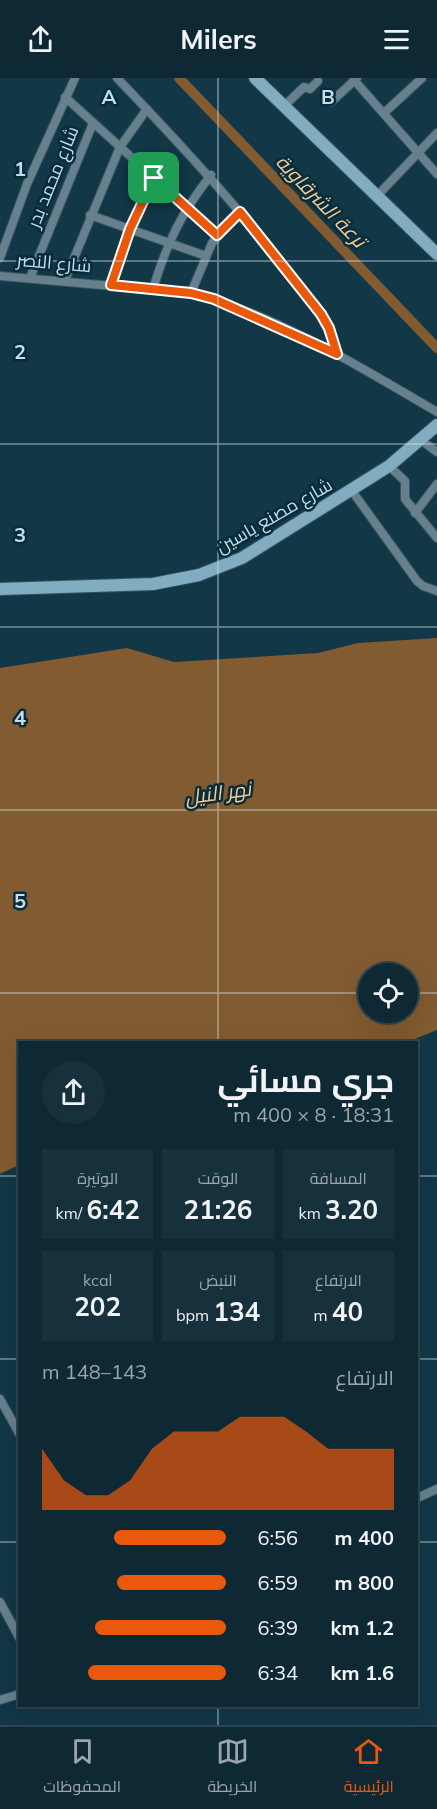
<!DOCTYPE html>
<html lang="ar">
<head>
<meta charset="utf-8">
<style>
  body { margin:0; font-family:Mulish,Cairo,sans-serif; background:#17313c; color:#f1f3f6; direction:rtl; height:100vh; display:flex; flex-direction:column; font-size:22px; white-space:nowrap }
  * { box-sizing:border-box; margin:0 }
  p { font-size:20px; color:#9ba6ac }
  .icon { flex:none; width:33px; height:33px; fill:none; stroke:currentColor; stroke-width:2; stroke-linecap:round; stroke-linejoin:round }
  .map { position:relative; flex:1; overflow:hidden; direction:ltr }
  .panel { position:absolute; left:18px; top:963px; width:400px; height:666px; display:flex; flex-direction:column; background:#0e2934; border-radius:0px; box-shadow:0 6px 24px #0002,0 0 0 2px #2e454f; direction:rtl }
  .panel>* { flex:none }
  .fabs { position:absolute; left:358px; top:885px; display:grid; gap:12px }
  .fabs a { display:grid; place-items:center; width:60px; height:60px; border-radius:50%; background:#0e2934; box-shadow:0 6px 24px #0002,0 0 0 2px #2e454f; font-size:30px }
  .pin { position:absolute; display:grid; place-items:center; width:51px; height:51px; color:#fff; margin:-26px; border-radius:12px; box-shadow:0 3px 9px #0006 }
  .round { display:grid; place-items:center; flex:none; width:63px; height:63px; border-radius:32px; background:#17313c }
  .headline { display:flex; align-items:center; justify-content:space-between; height:102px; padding:0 24px }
  h1 { font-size:33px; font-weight:700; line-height:45px }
  .figures { display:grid; grid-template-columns:repeat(3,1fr); gap:9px; height:102px; padding:6px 24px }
  .figures div { display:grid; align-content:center; border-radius:0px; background:#17313c; text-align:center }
  .figures b { font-size:26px; font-weight:700 }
  .figures small { font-size:16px; font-weight:400 }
  .figures p { font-size:16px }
  .chart { height:168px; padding:12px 24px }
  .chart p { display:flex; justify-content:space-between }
  .chart svg { width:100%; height:108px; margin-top:6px; fill:#ea580c; opacity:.7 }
  ul { padding:0 24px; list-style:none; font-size:20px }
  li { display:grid; grid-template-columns:96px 72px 1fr; align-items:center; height:45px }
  li i { height:15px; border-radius:8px; background:#ea580c }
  header { display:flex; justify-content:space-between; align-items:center; height:78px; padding:0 24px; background:#0e2934; font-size:27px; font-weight:700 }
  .tabs { display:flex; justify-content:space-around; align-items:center; height:84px; border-top:2px solid #2e454f; background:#0e2934; font-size:16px; color:#9ba6ac }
  .tabs a { display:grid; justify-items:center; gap:3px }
  .tabs .selected { color:#ea580c }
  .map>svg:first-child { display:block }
  .water { fill:#825b30; fill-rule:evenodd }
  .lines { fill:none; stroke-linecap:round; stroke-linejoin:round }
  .canal { stroke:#825b30; stroke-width:10 }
  .minor-casing { stroke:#335563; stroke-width:10 }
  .secondary-casing { stroke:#335563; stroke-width:14 }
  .minor { stroke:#66808d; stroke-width:8 }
  .secondary { stroke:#82acc0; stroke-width:12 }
  .route-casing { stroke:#fff; stroke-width:12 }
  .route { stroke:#ea580c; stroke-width:8 }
  .grid { fill:none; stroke:#c9dde6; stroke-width:1.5; stroke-opacity:0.55 }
  .labels { text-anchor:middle; stroke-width:5; stroke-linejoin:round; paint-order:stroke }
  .street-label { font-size:18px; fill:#c9dde6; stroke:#062d3c }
  .water-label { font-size:20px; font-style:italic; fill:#fbca96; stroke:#062d3c }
  .grid-label { font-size:20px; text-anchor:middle; font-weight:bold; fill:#c9dde6; stroke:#062d3c; stroke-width:5; stroke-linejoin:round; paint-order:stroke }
</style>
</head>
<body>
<header><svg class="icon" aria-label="menu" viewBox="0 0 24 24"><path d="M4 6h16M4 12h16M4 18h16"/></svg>Milers<svg class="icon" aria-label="share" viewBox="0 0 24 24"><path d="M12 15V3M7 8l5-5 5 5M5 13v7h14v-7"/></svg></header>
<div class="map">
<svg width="437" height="1647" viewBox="0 0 437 1647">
  <rect width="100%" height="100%" fill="#123746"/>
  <path class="water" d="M437,560v392l-30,12h-387l-1,123 -19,9v-506l127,-20 47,14 144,-9 40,-10zM369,896h39v38h-39z"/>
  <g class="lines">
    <path class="canal" d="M179,0l258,270"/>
    <defs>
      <g id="minor">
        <path d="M117,0c53,55 103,109 151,168 29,36 56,64 69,108"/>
        <path d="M354,2l83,94"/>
        <path d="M65,19l152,138"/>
        <path d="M331,24l26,-24"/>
        <path d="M284,28l20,-19 6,2 8,-8"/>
        <path d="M384,35l38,-35"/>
        <path d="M376,119l61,-64"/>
        <path d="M90,137l116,41"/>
        <path d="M0,180l27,-74 48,-106"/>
        <path d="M0,198l191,17c86,22 169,74 246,119"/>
        <path d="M30,200l63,-155"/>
        <path d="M65,202l55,-133 27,-38"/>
        <path d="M111,207l19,-56 24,-51"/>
        <path d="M153,211c14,-46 28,-76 58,-114"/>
        <path d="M191,215l21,-50 28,-31"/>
        <path d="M421,362l16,12"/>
        <path d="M389,388l16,15v18l32,39"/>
        <path d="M352,413l65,90 6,5 14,5"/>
        <path d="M415,435l22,-29"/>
        <path d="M0,1321l20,36"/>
        <path d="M417,1420l20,-9"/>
        <path d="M0,1524l20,37"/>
        <path d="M0,1622l20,-6"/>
      </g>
      <g id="secondary">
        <path d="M255,0l182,176"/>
        <path d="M0,511l153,-5 46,-9 43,-17 147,-92 48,-41"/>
      </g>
    </defs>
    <use href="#minor" class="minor-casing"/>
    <use href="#secondary" class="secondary-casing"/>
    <use href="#minor" class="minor"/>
    <use href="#secondary" class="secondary"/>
  </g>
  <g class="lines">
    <defs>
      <path id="route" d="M154,100l63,57 23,-23 81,102 8,14 8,26 -123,-55 -23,-6 -80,-8 19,-56z"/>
    </defs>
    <use href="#route" class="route-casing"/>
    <use href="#route" class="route"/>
  </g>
  <path class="grid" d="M218,0v964M0,183h437M0,366h437M0,549h437M0,732h437M0,915h369M408,915h29M0,1098h20M417,1098h20M0,1281h20M417,1281h20M0,1464h20M417,1464h20M218,1628v19"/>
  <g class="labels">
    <g class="street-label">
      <text transform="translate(53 99) rotate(-68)" y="6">شارع محمد بدر</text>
      <text transform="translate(54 185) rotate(5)" y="6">شارع النصر</text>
      <text transform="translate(274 438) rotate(-30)" y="6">شارع مصنع ياسين</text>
    </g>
    <g class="water-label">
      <text transform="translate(321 123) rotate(46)" y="7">ترعة الشرقاوية</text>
      <text transform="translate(218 715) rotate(-8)" y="7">نهر النيل</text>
    </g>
  </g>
  <g class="grid-label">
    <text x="109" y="26">A</text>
    <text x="328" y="26">B</text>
    <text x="20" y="98">1</text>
    <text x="20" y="281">2</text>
    <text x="20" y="464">3</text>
    <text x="20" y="647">4</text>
    <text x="20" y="830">5</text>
  </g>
</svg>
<div class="fabs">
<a><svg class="icon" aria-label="locate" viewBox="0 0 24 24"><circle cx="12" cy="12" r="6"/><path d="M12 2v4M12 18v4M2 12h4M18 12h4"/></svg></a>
</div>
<div class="pin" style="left:154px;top:100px;background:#1e9e55"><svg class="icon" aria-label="arrive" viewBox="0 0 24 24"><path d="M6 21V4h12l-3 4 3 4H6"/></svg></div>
<section class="panel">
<div class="headline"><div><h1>جري مسائي</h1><p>18:31 · 8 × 400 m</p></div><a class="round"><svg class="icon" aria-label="share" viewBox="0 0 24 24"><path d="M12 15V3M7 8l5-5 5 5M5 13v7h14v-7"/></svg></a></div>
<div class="figures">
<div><p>المسافة</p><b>3.20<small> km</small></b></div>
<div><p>الوقت</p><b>21:26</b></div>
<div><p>الوتيرة</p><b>6:42<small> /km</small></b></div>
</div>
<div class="figures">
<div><p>الارتفاع</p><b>40<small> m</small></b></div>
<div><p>النبض</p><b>134<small> bpm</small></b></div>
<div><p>kcal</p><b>202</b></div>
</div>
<div class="chart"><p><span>الارتفاع</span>143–148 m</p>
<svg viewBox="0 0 160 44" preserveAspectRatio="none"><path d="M0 44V19L10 32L20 38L30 38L40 32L50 19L60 12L70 12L80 12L90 6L100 6L110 6L120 12L130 19L140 19L150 19L160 19V44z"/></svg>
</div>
<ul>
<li><b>400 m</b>6:56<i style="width:61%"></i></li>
<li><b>800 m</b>6:59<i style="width:59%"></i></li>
<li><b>1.2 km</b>6:39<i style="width:71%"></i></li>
<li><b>1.6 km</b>6:34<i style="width:75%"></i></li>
</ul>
</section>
</div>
<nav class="tabs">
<a class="selected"><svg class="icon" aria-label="home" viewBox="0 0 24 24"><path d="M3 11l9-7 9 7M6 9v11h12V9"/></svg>الرئيسية</a>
<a><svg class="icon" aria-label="map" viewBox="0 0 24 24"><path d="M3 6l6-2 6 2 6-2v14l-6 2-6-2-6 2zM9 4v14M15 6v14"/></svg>الخريطة</a>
<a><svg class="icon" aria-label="saved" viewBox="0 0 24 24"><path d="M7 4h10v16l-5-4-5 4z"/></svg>المحفوظات</a>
</nav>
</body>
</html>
